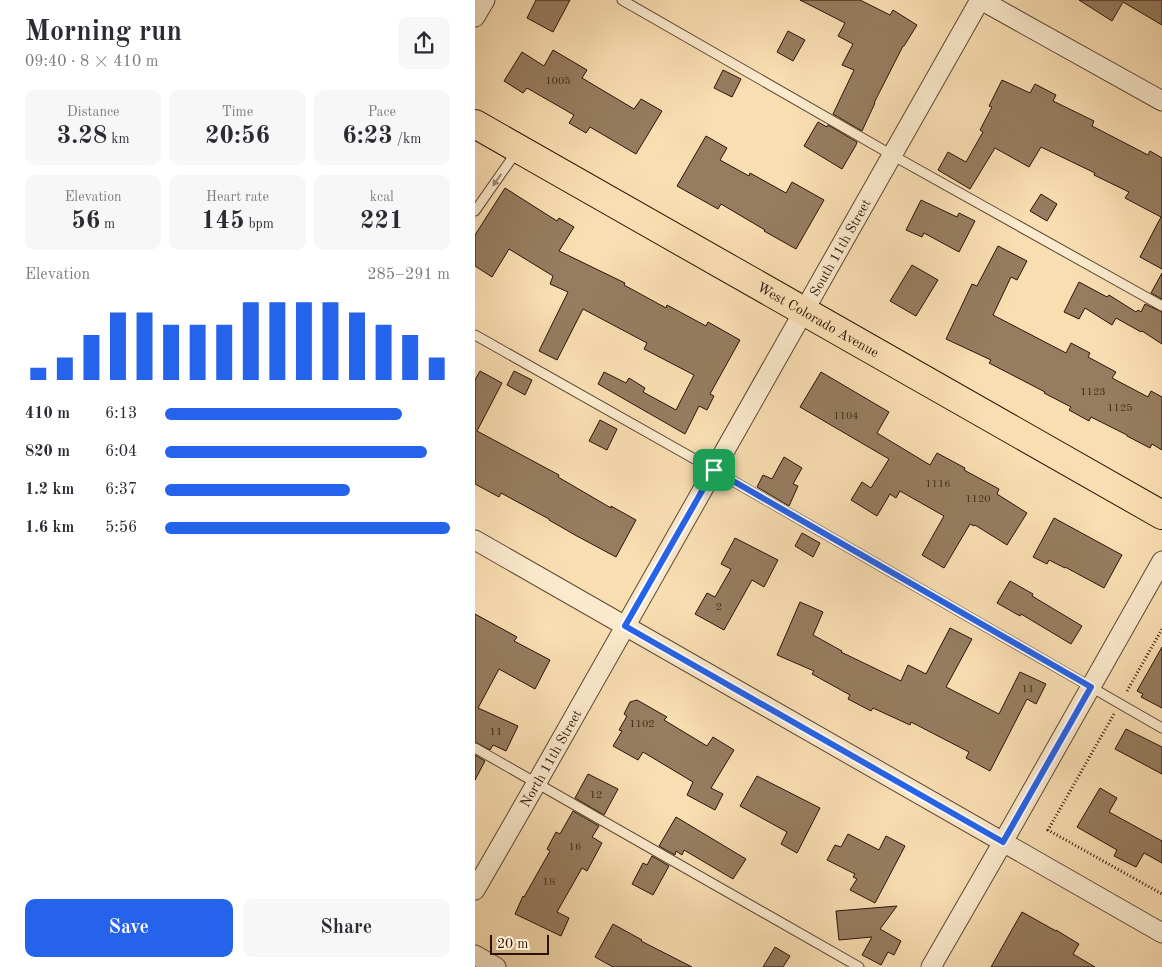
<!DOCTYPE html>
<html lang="en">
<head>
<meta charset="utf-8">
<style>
  body { margin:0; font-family:"Old Standard TT",serif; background:#f7f7f7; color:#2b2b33; height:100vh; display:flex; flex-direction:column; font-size:19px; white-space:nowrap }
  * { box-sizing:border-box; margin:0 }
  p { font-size:16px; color:#7c7c81 }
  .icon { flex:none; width:28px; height:28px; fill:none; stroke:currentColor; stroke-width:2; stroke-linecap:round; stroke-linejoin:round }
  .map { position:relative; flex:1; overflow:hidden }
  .details { display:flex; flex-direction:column; background:#fff; width:475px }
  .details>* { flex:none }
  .scale { position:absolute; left:15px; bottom:12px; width:59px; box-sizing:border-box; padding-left:5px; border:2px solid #2a1307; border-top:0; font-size:14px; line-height:18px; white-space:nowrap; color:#2a1307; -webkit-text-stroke:4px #fbeacd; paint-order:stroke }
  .pin { position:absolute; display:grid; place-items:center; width:42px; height:42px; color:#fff; margin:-21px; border-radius:10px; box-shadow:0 2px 8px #0006 }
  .round { display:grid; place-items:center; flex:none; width:52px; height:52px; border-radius:10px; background:#f7f7f7 }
  .overview { display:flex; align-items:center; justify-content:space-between; height:85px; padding:0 25px }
  h1 { font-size:28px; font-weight:800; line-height:38px }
  .stats { display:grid; grid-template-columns:repeat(3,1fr); gap:8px; height:85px; padding:5px 25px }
  .stats div { display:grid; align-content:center; border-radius:10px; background:#f7f7f7; text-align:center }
  .stats b { font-size:25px; font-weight:800 }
  .stats small { font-size:14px; font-weight:400 }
  .stats p { font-size:14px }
  .chart { height:140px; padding:10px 25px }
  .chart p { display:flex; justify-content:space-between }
  .chart svg { width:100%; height:90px; margin-top:5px; stroke:#2563eb; stroke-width:6 }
  .primary-button { display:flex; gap:10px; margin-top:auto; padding:10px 25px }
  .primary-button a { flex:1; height:58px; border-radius:10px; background:#2563eb; color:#fff; font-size:20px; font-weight:800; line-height:58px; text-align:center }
  .primary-button a+a { background:#f7f7f7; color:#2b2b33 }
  ul { padding:0 25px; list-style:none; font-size:16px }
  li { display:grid; grid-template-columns:80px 60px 1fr; align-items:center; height:38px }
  li i { height:12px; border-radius:6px; background:#2563eb }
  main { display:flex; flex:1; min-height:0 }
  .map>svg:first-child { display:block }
  .building { fill:#967d60; stroke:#2a1307 }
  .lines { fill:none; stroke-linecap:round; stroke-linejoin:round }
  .service-casing { stroke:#5e4632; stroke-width:11 }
  .minor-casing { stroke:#5e4632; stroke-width:21 }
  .primary-casing { stroke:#2a1307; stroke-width:30 }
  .path { stroke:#2a1307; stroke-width:3; stroke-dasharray:1 2.5; stroke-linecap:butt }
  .service { stroke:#fbeacd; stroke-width:9 }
  .minor { stroke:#fbeacd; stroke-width:19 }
  .primary { stroke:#f9deb2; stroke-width:28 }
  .oneway { fill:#9d8974 }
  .route-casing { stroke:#fff; stroke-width:10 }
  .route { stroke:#2563eb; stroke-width:6 }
  .labels { text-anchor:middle; stroke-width:4.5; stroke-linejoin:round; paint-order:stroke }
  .number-label { font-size:11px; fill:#452e1d }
  .street-label { font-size:14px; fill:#2a1307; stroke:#fbeacd }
</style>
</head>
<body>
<main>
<section class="details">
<div class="overview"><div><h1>Morning run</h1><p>09:40 · 8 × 410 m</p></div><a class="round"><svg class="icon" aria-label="share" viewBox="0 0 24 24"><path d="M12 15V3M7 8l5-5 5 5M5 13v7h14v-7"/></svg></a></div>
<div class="stats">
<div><p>Distance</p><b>3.28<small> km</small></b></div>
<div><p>Time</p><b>20:56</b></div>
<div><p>Pace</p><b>6:23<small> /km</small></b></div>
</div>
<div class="stats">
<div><p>Elevation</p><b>56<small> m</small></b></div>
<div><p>Heart rate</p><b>145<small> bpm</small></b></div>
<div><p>kcal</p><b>221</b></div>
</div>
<div class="chart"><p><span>Elevation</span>285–291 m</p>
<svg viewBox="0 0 160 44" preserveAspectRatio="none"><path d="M5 44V38M15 44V33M25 44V22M35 44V11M45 44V11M55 44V17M65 44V17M75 44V17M85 44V6M95 44V6M105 44V6M115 44V6M125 44V11M135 44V17M145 44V22M155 44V33"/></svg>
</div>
<ul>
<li><b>410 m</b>6:13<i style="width:83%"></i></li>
<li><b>820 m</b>6:04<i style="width:92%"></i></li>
<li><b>1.2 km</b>6:37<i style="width:65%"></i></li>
<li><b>1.6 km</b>5:56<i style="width:100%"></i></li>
</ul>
<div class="primary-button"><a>Save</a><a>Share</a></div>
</section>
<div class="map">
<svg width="687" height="967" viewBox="0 0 687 967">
  <rect width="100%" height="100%" fill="#f9deb2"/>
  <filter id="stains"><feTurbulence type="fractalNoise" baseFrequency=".004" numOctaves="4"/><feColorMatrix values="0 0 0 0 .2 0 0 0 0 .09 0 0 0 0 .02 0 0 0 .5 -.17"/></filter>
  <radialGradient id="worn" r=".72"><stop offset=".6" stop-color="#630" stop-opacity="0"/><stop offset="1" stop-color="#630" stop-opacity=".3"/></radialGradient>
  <g class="building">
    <path d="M61,0h34l-17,32 -26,-14z"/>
    <path d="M325,0h60l30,15 3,-5 24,15 -13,21h-1l-29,57h1l-13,28 -29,-17 21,-44 -12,-5 11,-21 -15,-8 7,-13z"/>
    <path d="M604,0h83v25l-39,-23 -11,19z"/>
    <path d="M313,31l17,9 -12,21 -16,-9z"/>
    <path d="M78,50l34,20 -5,8 52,31 7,-10 21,12 -26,43 -46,-27 -4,6 -17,-10 5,-8 -47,-27 -4,5 -19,-12 18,-29 22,14z"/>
    <path d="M248,70l18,9 -9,18 -18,-9z"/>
    <path d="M527,80l28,13 5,-9 21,11 -3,6 41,20 -2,5 56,29 2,-4 12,7v111l-22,-12 21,-40 -36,-19 4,-6 -35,-17 1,-2 -54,-26 -12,20 -34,-19 -25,41 -32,-19 10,-18 18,10 17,-30 -3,-2 12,-23 -3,-1z"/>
    <path d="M343,122l9,5 1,-2 29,17 -1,3 -14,24 -38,-23z"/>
    <path d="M231,136l21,12 -7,12 29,16 1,-3 36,20 6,-11 32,18 -28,49 -32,-18 1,-1 -44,-26 -3,5 -41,-23z"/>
    <path d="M30,188l52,33 2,-3 15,9 -15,24 66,32 -1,2 42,23 1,-3 39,21 2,-4 32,18 -30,54 4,2 -7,14 -8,-4 -14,28 -87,-50 6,-12 22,11 3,-5 16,10 -2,4 33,18 18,-35 -50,-26 3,-6 -64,-34 -26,51 -18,-9 29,-59 -18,-8 3,-8 -44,-27 -17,28 -17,-11v-31z"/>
    <path d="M566,194l16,10 -10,17 -17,-10z"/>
    <path d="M446,200l36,17 2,-4 16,8 -16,31 -35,-19 -2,4 -16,-7z"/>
    <path d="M523,246l29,15 -10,19 -6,-3 -18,38 73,38 5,-10 19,10 -2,4 28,15 -4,6 36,19 3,-6 11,6v53l-10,-6 -2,4 -23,-12v-1l-36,-18 -2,4 -20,-11 2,-3 -27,-14 1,-1 -56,-29 2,-3 -45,-21 26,-55 5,2z"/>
    <path d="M437,265l26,15 -22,36 -26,-15z"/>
    <path d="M687,273v26l-11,-6z"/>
    <path d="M604,282l28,15 2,-2 27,17 2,-2 3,2 4,-8 17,8v32l-20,-13 -1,1 -25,-14 -4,7 -27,-17 -6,11 -15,-7z"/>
    <path d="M5,371l22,12 -25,48 82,44 -1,2 53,31v-2l25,14 -20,37 -41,-22 -26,-15v-1l-48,-26 -2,4 -24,-13v-104z"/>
    <path d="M39,371l18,9 -7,15 -18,-10z"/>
    <path d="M346,372l68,40 -12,21 53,32 7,-12 28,15 -1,2 35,19 -2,5 30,19 -20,32 -32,-20 -1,1 -4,-2 -26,44 -22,-13 22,-39 -44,-25 -4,7 -6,-4 -13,22 -26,-16 11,-18 9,6 18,-29 -89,-52z"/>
    <path d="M125,420l17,9 -10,21 -18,-9z"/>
    <path d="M309,457l18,11 -9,16 5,2 -9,20 -32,-19 6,-12 9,4z"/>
    <path d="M579,518l68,37 -18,33 -39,-21v1l-16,-8 -2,4 -14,-7z"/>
    <path d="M327,533l18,10 -7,14 -18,-11z"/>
    <path d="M260,538l43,22 -14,27 -12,-7 -28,50 -29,-16 12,-21 8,4 16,-28 -10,-5z"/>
    <path d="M535,581l23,13 -1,2 50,30 -11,18 -50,-30 -1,2 -23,-13z"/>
    <path d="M325,602l23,10 -10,23 29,16 -1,1 60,29 7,-16 18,9 24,-46 22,11 -26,48 53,27 21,-42 26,12 -10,20 -9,-5 -37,72 -24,-13 3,-6 -58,-30 -1,3 -37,-17 -2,3 -23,-12 2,-4 -38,-21 2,-3 -37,-16z"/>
    <path d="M0,614l42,23 -3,4 36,19 -15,29 -36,-20 -21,39 40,18 -12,25 -13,-6 -3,5 -15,-8z"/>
    <path d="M687,647v61l-21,-11 2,-3 -6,-3z"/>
    <path d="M162,700l30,17 -3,3 43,26 6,-9 21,13 -23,38 12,6 -8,16 -28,-15 6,-13 -50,-30 -5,8 -25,-14 9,-15 -3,-1 8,-14 -3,-2 6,-12z"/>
    <path d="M651,729l36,18v27l-47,-25z"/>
    <path d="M0,755l10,6 -10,19z"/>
    <path d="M113,774l30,15 -14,26 -29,-17z"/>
    <path d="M282,776l63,32 -23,45 -16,-9 6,-12 -47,-26z"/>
    <path d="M625,788l17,10 -8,14 53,29v22l-18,-10 -8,14 -22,-11 3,-6 -40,-23z"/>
    <path d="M98,811l26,15 -7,11 10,6 -15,28 -5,-3 -25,44 12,6 -8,18 -46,-22 8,-18 1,1 26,-46 -3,-2 9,-17 4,2z"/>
    <path d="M201,817l70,42 -13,20 -49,-29 -2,5 -6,-4 -1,4 -16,-9z"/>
    <path d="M373,834l31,16 7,-14 19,10 -30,57 -25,-13 7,-11 -4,-2 2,-3 -28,-14 8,-15 6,2z"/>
    <path d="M177,856l17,10 -16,29 -21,-11 11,-21 4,2z"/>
    <path d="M422,906l-17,23 21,12 -7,14 -6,-3 -7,13 -19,-10 10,-18 -33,3 -3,-29z"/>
    <path d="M547,912l34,19v-1l23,14 -6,10 22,13h-104z"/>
    <path d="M138,924l29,16 -1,1 51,26h-79l-18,-10z"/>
    <path d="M300,947l15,9 -7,11h-20z"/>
  </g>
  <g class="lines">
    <defs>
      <g id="service">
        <path d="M147,0l270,155 270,151"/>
        <path d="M0,211l42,-60"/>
        <path d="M0,335l239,135 448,258"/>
        <path d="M0,748l384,219"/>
      </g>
      <g id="minor">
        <path d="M506,0l181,101"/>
        <path d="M0,17l10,-17"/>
        <path d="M0,540l687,393"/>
        <path id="s1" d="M0,890l61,-106 444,-784"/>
        <path d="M0,955l21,12"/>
        <path d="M456,967l72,-125 159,-281"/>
      </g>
      <g id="primary">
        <path id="s2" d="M0,124l687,391"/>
      </g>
    </defs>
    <use href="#service" class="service-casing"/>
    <use href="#minor" class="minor-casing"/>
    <use href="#primary" class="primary-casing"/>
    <g class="path">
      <path d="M652,691l35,-62"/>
      <path d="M639,714l-66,116 114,64"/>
    </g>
    <use href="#service" class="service"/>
    <use href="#minor" class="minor"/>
    <use href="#primary" class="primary"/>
  </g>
  <defs><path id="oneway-solid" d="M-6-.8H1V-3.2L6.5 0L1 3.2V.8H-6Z" transform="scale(1.25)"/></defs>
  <use class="oneway" href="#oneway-solid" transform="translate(22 180) rotate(125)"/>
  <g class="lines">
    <defs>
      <path id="route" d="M239,470l377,217 -88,155 -378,-216z"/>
    </defs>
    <use href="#route" class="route-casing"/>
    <use href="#route" class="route"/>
  </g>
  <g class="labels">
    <g class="number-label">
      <text x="83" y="84">1005</text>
      <text x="618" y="395">1123</text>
      <text x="645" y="411">1125</text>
      <text x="371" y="419">1104</text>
      <text x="463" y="487">1116</text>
      <text x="503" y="502">1120</text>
      <text x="244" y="610">2</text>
      <text x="553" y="692">11</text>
      <text x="167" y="727">1102</text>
      <text x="21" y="735">11</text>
      <text x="121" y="798">12</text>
      <text x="100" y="850">16</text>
      <text x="74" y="885">18</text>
    </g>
    <g class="street-label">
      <text dy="5" stroke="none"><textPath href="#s1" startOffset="739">South 11th Street</textPath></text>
      <text dy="5" stroke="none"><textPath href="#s2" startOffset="395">West Colorado Avenue</textPath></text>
      <text dy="5" stroke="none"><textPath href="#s1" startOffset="152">North 11th Street</textPath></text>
    </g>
  </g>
  <rect width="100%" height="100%" filter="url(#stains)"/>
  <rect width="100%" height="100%" fill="url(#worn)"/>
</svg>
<div class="scale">20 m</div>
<div class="pin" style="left:239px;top:470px;background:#1e9e55"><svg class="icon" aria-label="arrive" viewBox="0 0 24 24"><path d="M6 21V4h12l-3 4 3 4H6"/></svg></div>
</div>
</main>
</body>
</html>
